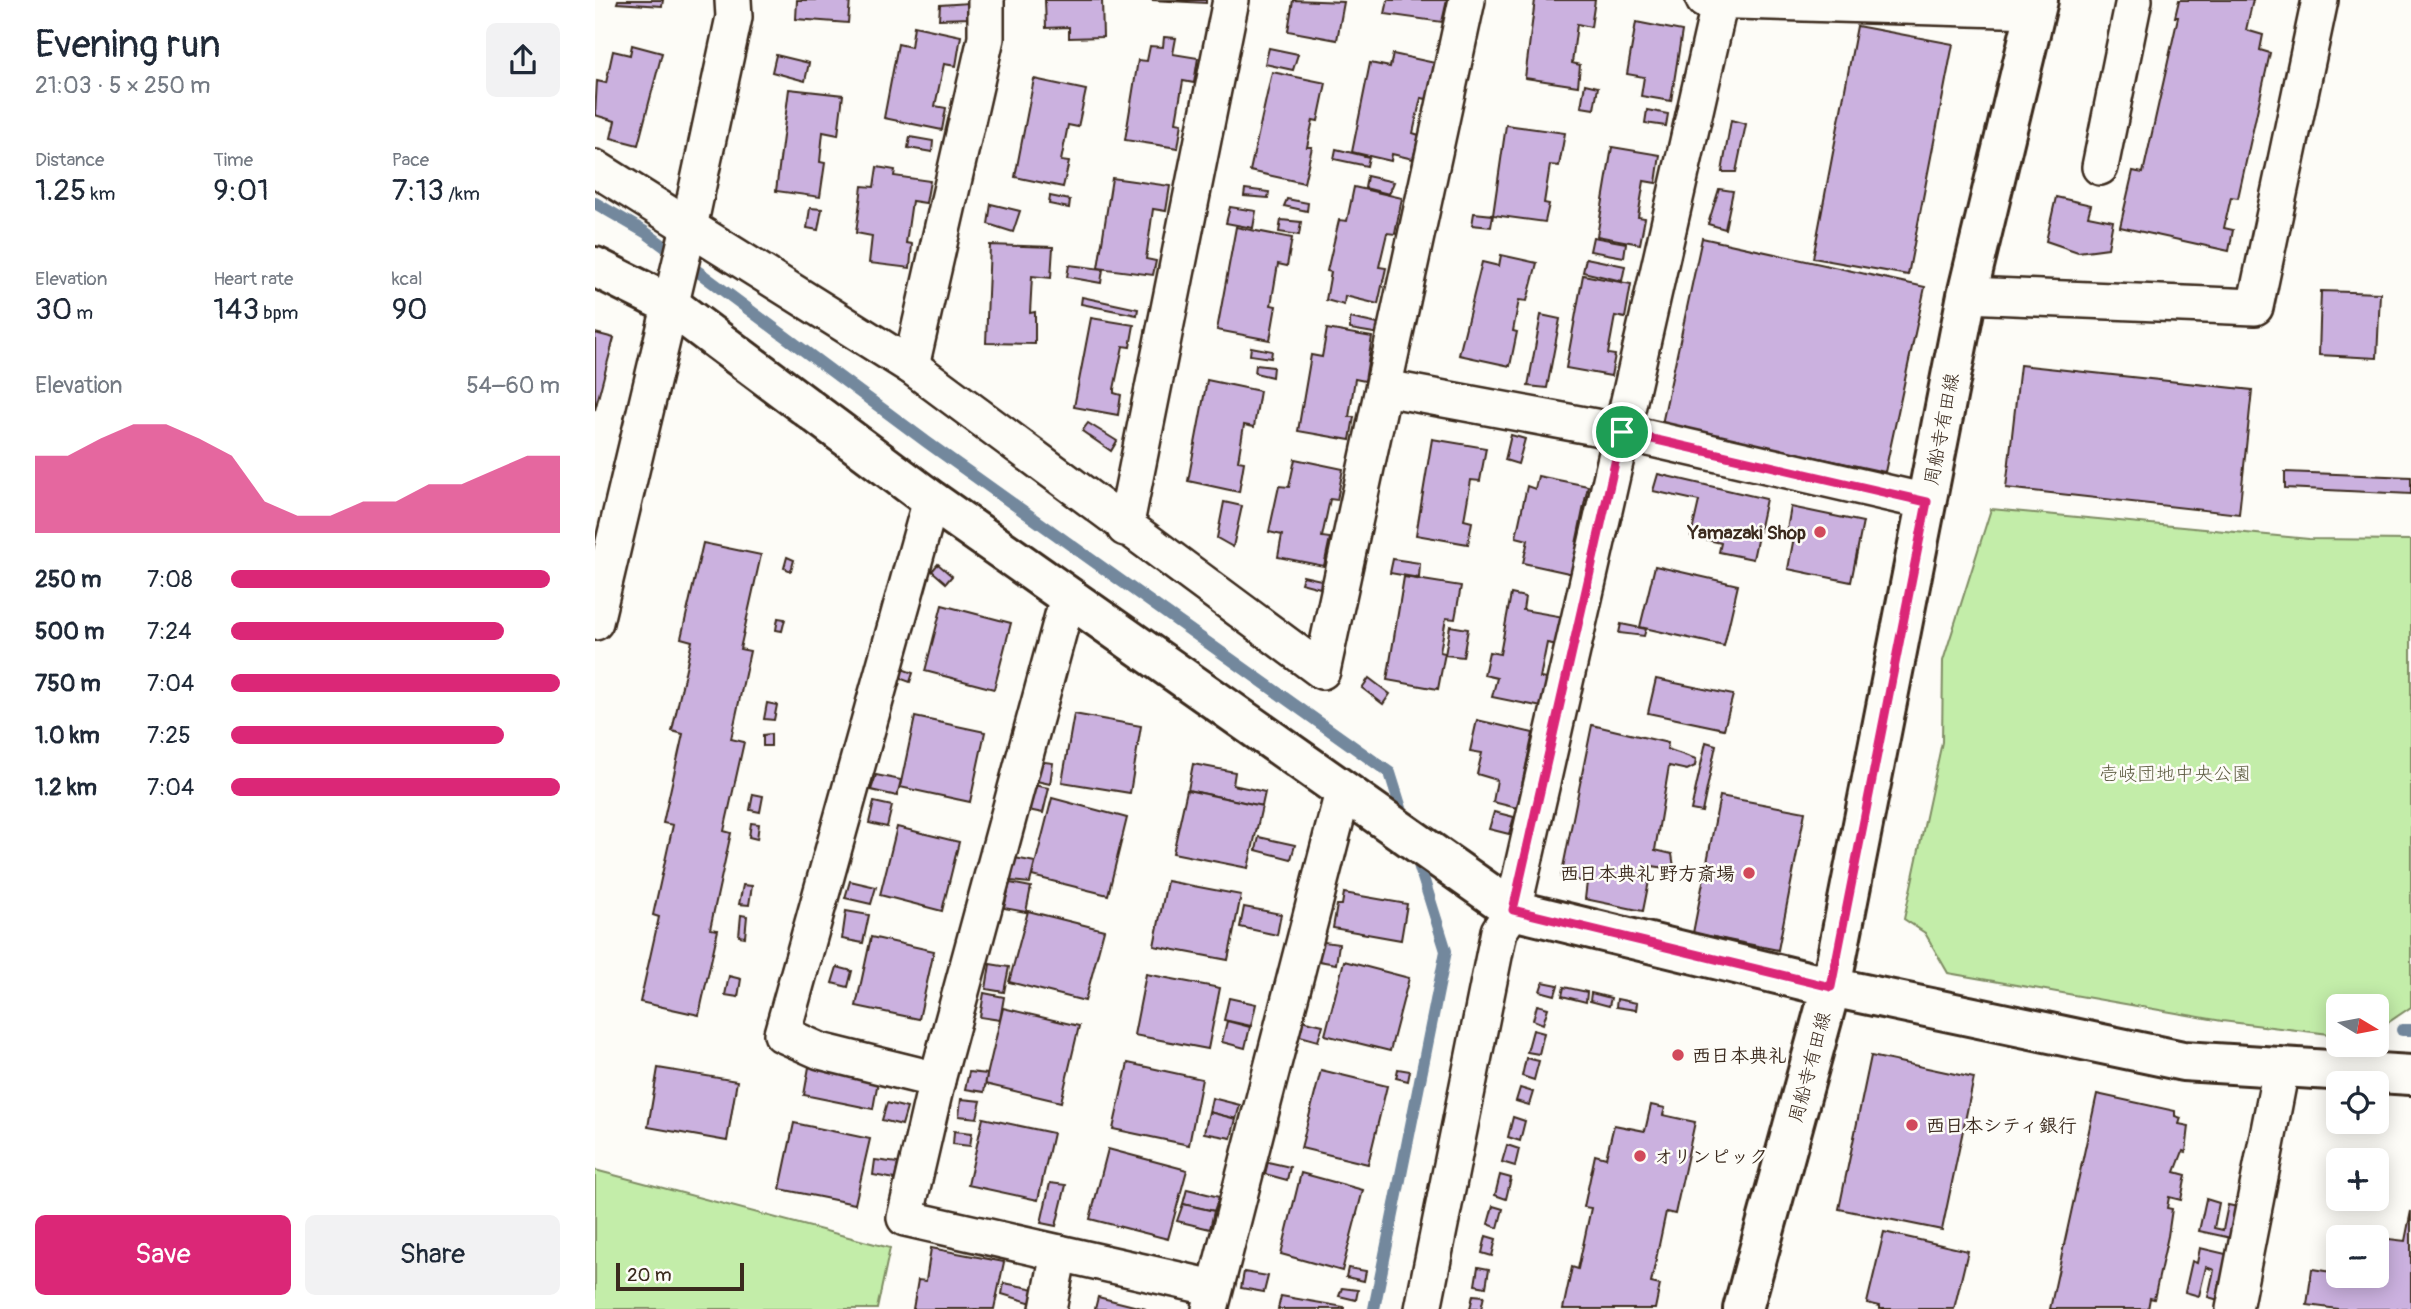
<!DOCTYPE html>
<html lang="en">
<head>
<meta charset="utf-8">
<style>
  body { margin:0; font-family:Pangolin,"Klee One",sans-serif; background:#f2f2f3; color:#1f2937; height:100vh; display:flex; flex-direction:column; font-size:26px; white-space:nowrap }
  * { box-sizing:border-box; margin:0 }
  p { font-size:23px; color:#747a83 }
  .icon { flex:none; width:38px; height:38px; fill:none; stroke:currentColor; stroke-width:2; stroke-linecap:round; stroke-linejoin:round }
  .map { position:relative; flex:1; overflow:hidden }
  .side { display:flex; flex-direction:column; background:#fff; width:595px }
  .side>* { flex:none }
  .needle { width:46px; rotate:100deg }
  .buttons { position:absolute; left:1731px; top:994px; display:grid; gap:14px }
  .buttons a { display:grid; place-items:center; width:63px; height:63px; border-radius:10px; background:#fff; box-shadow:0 4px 18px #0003; font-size:35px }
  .scale { position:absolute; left:21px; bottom:18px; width:128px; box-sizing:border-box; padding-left:7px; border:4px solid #3b2a1e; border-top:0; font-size:19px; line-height:24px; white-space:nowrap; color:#3b2a1e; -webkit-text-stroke:5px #fdfcf7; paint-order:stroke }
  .pin { position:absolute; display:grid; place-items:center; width:60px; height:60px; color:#fff; margin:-30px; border:4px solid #fff; border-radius:50%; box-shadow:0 2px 7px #0007 }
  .round { display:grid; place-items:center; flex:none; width:74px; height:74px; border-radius:10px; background:#f2f2f3 }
  .overview { display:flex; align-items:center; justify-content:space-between; height:119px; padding:0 35px }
  h1 { font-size:38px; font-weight:600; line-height:52px }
  .stats { display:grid; grid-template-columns:repeat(3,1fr); gap:10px; height:119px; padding:7px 35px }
  .stats div { display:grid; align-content:center }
  .stats b { font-size:30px; font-weight:600 }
  .stats small { font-size:19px; font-weight:400 }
  .stats p { font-size:19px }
  .chart { height:196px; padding:14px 35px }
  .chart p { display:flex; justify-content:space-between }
  .chart svg { width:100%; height:126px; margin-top:7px; fill:#db2777; opacity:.7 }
  .cta { display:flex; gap:14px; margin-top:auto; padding:14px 35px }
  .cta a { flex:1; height:80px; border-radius:10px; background:#db2777; color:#fff; font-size:28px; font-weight:600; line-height:80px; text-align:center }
  .cta a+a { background:#f2f2f3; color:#1f2937 }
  ul { padding:0 35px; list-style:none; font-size:23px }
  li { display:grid; grid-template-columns:112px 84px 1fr; align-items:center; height:52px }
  li i { height:18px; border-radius:9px; background:#db2777 }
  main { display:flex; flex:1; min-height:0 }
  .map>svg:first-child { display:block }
  .green { fill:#c3eda9; stroke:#7f8c64; stroke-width:2 }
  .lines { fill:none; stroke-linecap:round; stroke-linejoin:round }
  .stream { stroke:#73889d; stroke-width:12 }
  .building { fill:#cbb1df; stroke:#3b2a1e; stroke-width:2 }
  .street-casing { stroke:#3b2a1e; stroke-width:40 }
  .secondary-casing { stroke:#3b2a1e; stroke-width:44 }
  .street { stroke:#fdfcf7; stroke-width:35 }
  .secondary { stroke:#fdfcf7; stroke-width:38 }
  .route-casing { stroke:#fff; stroke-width:14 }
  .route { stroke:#db2777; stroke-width:9 }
  .poi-dot { fill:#d1495b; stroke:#fdfcf7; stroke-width:2.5 }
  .labels { text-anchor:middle; stroke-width:5; stroke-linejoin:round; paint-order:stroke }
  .street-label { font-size:19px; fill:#3b2a1e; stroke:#fdfcf7 }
  .poi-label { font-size:19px; font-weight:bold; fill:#3b2a1e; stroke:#fdfcf7; text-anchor:start }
  .park-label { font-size:19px; fill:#5d5b41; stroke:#fdfcf7 }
</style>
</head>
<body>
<main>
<section class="side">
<div class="overview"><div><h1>Evening run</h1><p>21:03 · 5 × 250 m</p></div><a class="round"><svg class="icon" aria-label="share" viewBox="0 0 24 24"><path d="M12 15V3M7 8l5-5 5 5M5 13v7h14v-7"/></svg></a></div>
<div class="stats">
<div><p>Distance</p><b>1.25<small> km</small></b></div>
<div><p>Time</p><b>9:01</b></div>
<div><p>Pace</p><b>7:13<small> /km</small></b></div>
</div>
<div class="stats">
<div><p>Elevation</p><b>30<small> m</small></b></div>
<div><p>Heart rate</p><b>143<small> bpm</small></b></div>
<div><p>kcal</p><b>90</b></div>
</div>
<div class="chart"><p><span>Elevation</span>54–60 m</p>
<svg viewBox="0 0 160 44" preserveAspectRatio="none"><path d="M0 44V17L10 17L20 11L30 6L40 6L50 11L60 17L70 33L80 38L90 38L100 33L110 33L120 27L130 27L140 22L150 17L160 17V44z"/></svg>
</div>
<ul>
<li><b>250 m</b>7:08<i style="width:97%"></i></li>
<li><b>500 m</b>7:24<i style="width:83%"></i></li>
<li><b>750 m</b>7:04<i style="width:100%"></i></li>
<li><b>1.0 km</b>7:25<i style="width:83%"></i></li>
<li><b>1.2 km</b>7:04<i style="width:100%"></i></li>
</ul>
<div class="cta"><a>Save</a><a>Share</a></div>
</section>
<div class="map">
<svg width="1816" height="1309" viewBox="0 0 1816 1309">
  <rect width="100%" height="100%" fill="#fdfcf7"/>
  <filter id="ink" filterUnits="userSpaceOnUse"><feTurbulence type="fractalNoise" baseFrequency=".0143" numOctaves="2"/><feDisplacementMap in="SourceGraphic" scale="14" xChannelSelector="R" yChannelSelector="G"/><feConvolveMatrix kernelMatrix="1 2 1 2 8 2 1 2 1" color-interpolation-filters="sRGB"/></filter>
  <g filter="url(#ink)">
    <g class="green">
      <path d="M1396,509l318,30 102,1v467l-34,23v-24h-39v29l-116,-14 -274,-48 -23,-40 -21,-14 38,-177 1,-81z"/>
      <path d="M0,1170l295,78 -13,61h-282z"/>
    </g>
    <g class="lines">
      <g class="stream">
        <path d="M0,203l50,29 283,211 462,330 15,48"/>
        <path d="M1807,1030h9"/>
        <path d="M779,1309l72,-358 -31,-99"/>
      </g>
    </g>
    <g class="building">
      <path d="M23,0h45l-1,6 -45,-3z"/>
      <path d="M202,0h53l-2,23 -52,-4z"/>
      <path d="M450,0h57l1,37 -34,1v-11l-23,1z"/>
      <path d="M556,0h55v3z"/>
      <path d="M698,0l51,2 -7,38 -49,-9z"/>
      <path d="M793,0h59l-5,22 -57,-8z"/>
      <path d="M940,0h60l-4,27 -14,-3 -5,39 8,2 -2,21 -53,-8z"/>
      <path d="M1584,0h74l-7,30 17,5 -3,15 10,3 -32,145 -7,-1 -7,31 9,2 -4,21 -109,-24 13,-56 10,2 35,-156h-3z"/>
      <path d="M374,3l2,15 -32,1 1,-14z"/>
      <path d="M1041,22l46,9 -11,70 -30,-5 3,-19 -17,-3z"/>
      <path d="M319,26l47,10 -5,30 -12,-2 -9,42 11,2 -4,22 -58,-12 14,-74 13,3z"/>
      <path d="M1262,26l96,18 -45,231 -95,-17z"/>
      <path d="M569,37l12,1 -3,16 25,4 -4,25 -11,-2 -7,41 6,1 -4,25 -53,-8 13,-80 9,1 3,-15 13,1z"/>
      <path d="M37,45l30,8 -24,92 -27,-7 4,-17 -20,-6 2,-34 9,2 7,-32 17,4z"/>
      <path d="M674,48l29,6 -5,16 -28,-6z"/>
      <path d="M798,54l42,9 -8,36 -6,-1 -8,35 6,2 -6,24 -21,-5 -1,7 -39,-9 18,-89 20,4z"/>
      <path d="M181,55l33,8 -4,18 -33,-9z"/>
      <path d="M677,72l54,11 -8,38 -5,-1 -6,27h5l-8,36 -54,-12z"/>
      <path d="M439,79l52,11 -8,37 -10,-2 -7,36 8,1 -6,25 -48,-10z"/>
      <path d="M990,84l13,3 -4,22 -13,-2z"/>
      <path d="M194,89l54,6 -5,40 -15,-3 -3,30 5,1 -5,34 -44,-6z"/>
      <path d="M1052,110l21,4 -2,12 -21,-3z"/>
      <path d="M1136,120l15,4 -10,48h-14z"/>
      <path d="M911,125l59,8 -6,33 -9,-1 -6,38 5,1 -4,18 -52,-7z"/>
      <path d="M315,137l23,4 -1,11 -24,-4z"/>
      <path d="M1017,147l48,8 -4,28 -12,-2 -6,36 7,1 -5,26 -43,-8z"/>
      <path d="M741,149l33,8 -2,9 -33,-7z"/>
      <path d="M282,167l18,3 -1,6 36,5 -4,22 -14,-2 -6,42 6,1 -2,24 -41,-5 3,-27 -16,-3 6,-47 12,1z"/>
      <path d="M772,176l27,6 -5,12 -24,-6z"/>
      <path d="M517,178l58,8 -4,25 -13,-2 -7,50 10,2 -3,14 -55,-7z"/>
      <path d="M759,187l48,11 -7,36 -8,-1 -8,34 7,1 -8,36 -33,-8 -1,9 -18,-5 5,-28 -4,-1 12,-51 8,1z"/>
      <path d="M650,189l24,3 -1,6 -24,-2z"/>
      <path d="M1124,189l14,2 -8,38 -17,-5z"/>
      <path d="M455,196l20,4 -1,8 -20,-4z"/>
      <path d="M1461,197l35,8 -3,11 25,5 -5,27 -30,4 -32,-11z"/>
      <path d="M692,199l21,4 -1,8 -23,-5z"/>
      <path d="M396,204l29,7 -7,21 -25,-8z"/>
      <path d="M635,207l26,4 -3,17 -27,-5z"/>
      <path d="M215,208l12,1 -4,21 -11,-2z"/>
      <path d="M879,213l19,2 -2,12 -19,-2z"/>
      <path d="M686,220l20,2 -2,13 -20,-3z"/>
      <path d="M641,227l56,11 -5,28 -9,-2 -7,41 5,1 -6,34 -53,-10z"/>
      <path d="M998,237l33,6 -2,14 -34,-6z"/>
      <path d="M1107,238l223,49 -40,185 -223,-48z"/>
      <path d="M395,245l63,2 -2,31 -19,-2 -2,37 5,-1v32l-49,-1z"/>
      <path d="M906,255l36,8 -10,38 -8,-1 -6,31 4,1 -7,34 -51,-11 23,-93 17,4z"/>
      <path d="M991,258l39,8 -3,15 -39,-9z"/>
      <path d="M474,265l34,4 -2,14 -34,-6z"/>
      <path d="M988,275l48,9 -6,34 -10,-2 -7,38 7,1 -4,21 -45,-8z"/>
      <path d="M1726,291l59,2 -3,65 -58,-3z"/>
      <path d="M487,297l56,12 -1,6 -56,-11z"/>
      <path d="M946,315l19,4 -13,69 -19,-2z"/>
      <path d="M496,318l43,7 -4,22 -7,-1 -9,43v4l7,2 -3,20 -44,-8z"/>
      <path d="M755,318l33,7 -3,9 -30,-5z"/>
      <path d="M732,329l45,8 -7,44 -10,-2 -6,38h5l-4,23 -52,-9 13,-76 11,2z"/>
      <path d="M0,333l19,5 -19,72z"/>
      <path d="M656,347l21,4 -1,7 -21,-3z"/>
      <path d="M661,365l17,2 -1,10 -17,-4z"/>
      <path d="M1425,365l232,25 -13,124 -233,-26z"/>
      <path d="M612,380l53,11 -6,36 -10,-2 -6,36 6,1 -5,30 -51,-11z"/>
      <path d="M493,423l29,18 -6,10 -29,-20z"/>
      <path d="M916,435l14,4 -7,25 -13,-4z"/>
      <path d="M837,439l54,9 -6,33 -9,-1 -7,40 8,2 -4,22 -52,-9z"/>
      <path d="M700,459l48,10 -6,31 -7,-1 -8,38 8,1 -6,28 -46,-9 4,-22 -13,-3 10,-46 10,1z"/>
      <path d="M1690,472l126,5v17l-126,-6z"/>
      <path d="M1063,474l108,25 -13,60 -34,-7 2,-9 -30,-7 8,-35 -46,-10z"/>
      <path d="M943,476l50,10 -12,58 8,2 -6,29 -55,-12 5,-23 -12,-3 11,-51 8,3z"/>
      <path d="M629,502l18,4 -9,41 -16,-9z"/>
      <path d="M1196,507l72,15 -12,60 -63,-13 6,-32 -8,-2z"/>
      <path d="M108,543l58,12 -21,94 10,2 -19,88 13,3 -20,89 7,2 -21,96 8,1 -19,85 -59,-13 19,-85 -6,-2 20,-90 -10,-2 20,-89 -11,-3 20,-90 -11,-3z"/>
      <path d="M192,557l7,3 -3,11 -7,-3z"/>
      <path d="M798,559l27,4 -1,15 -29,-5z"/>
      <path d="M343,564l14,12 -6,7 -14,-12z"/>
      <path d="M1060,566l83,19 -14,61 -84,-19z"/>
      <path d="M708,576l18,4 -1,8 -19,-5z"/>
      <path d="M809,577l57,9 -6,33 -9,-1 -6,34 5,1 -7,36 -51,-9z"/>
      <path d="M916,594l14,3 -2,13 41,7 -6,28 -11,-2 -7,35 8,1 -6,28 -50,-10 5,-19 -13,-3 5,-23 11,2z"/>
      <path d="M347,605l69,18 -17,66 -69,-18z"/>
      <path d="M183,618l7,1 -3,12 -6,-1z"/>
      <path d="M1026,624l25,5 -2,7 -25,-3z"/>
      <path d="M855,626l18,3 -5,28 -18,-2z"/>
      <path d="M307,669l11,4 -3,9 -11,-4z"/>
      <path d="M774,678l21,16 -7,10 -21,-16z"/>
      <path d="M1061,679l77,16 -9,34 -76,-16z"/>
      <path d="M172,703l10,2 -3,15 -10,-1z"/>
      <path d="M479,714l67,12 -11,67 -68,-11z"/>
      <path d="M320,717l70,15 -15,70 -70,-15z"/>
      <path d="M882,720l56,13 -16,75 -24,-6 4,-22 -20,-6 5,-21 -12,-2z"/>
      <path d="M997,725l76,18 -1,6 29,10 -1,7 -8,4 -18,-4 -14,84 17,4 2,13 -2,2 -20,-3 -9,45 -58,-12 2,-17 -26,-5z"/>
      <path d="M176,734v12h-8v-11z"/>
      <path d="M1111,742l10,3 -14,67 -11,-2z"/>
      <path d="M442,761l16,2 -3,21 -18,-4z"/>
      <path d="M598,764l42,8 -2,13 32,7 -3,14 -74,-16z"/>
      <path d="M281,775l25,5 -4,16 -26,-6z"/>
      <path d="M438,785l16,3 -6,25 -15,-3z"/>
      <path d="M592,790l75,16 -14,62 -75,-15z"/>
      <path d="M158,794l10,2 -3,16 -10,-2z"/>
      <path d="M1125,796l85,16 -27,138 -85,-17z"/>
      <path d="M457,798l75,20 -19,77 -76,-19z"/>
      <path d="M279,802l18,4 -5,21 -18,-4z"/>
      <path d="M899,812l20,5 -5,17 -20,-5z"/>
      <path d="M156,823l8,1 -2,15 -8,-2z"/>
      <path d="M302,827l62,15 -17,69 -62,-16z"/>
      <path d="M664,837l36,8 -4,14 -35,-9z"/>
      <path d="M420,858l20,4 -5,21 -19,-2z"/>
      <path d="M255,881l26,6 -5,17 -26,-6z"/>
      <path d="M572,881l74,14 -13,65 -74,-14z"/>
      <path d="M415,883l21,4 -5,25 -22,-4z"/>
      <path d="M148,885l9,1 -3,19 -10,-1z"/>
      <path d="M749,893l63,11 -6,36 -68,-12 4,-23h5z"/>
      <path d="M649,907l37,7 -4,21 -37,-8z"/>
      <path d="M251,911l23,4 -6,28 -21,-4z"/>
      <path d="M433,911l76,19 -19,71 -76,-19z"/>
      <path d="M146,915l6,1 -2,21 -6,-1z"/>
      <path d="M276,937l63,14 -15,68 -63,-13z"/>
      <path d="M722,941l22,3 -3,20 -23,-4z"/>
      <path d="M749,961l65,17 -19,73 -65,-16z"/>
      <path d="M395,964l19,3 -5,25 -18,-3z"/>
      <path d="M242,967l15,4 -4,16 -16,-4z"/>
      <path d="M551,974l74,14 -12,61 -74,-14z"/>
      <path d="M134,976l12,3 -3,18 -13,-2z"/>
      <path d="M948,982l15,3 -3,10 -15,-4z"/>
      <path d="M969,987l23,5 -1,10 -24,-6z"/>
      <path d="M389,993l20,4 -4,23 -20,-3z"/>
      <path d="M996,993l20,5 -2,8 -19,-5z"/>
      <path d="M634,998l27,6 -5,22 -27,-6z"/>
      <path d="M1022,999l20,4 -1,7 -20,-3z"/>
      <path d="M942,1005l11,3 -5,16 -10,-4z"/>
      <path d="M408,1008l76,18 -18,76 -76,-18z"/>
      <path d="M702,1019l26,6 -5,16 -25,-7z"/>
      <path d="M632,1021l23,6 -5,21 -23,-6z"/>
      <path d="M938,1030l11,3 -5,21 -12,-2z"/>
      <path d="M1276,1056l103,22 -32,152 -103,-21z"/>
      <path d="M931,1058l13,3 -5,19 -12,-4z"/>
      <path d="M533,1063l74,16 -13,66 -76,-16z"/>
      <path d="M214,1067l69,14 -5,28 -69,-14z"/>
      <path d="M63,1068l79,13 -10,60 -79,-14z"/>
      <path d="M803,1069l12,2 -2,10 -12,-3z"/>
      <path d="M726,1070l66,16 -19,78 -67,-16z"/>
      <path d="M374,1072l18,2 -3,18 -19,-3z"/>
      <path d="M925,1088l13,4 -4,13 -13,-4z"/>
      <path d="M1502,1094l78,17v5l6,2 -2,6 10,2 -3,26 -3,-1 -8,21 11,3 -5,25 -12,-3 -2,11 5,1 -4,27 -14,63 -4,-1 -2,11h-98z"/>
      <path d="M617,1098l28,7 -4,14 -27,-7z"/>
      <path d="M366,1099l20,2 -4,17 -18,-2z"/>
      <path d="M292,1103l20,5 -5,17 -20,-5z"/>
      <path d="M1056,1105l14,3 -2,7 32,7 -20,92 -9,-2 -15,71 9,2 -5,24h-92l9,-42 6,2 13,-61 -7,-1 11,-52 11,3 8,-33 31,6z"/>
      <path d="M614,1112l27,7 -5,19 -27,-5z"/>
      <path d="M918,1117l12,4 -5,20 -12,-4z"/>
      <path d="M388,1118l70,15 -15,67 -70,-15z"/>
      <path d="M199,1123l76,16 -15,65 -75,-15z"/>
      <path d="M359,1131l18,2 -2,13 -17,-2z"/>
      <path d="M912,1145l12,4 -4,17 -13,-4z"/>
      <path d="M513,1149l79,21 -19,69 -78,-20z"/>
      <path d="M280,1160l23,3 -3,16 -22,-4z"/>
      <path d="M673,1162l22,5 -3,13 -22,-6z"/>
      <path d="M706,1173l62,17 -21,81 -61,-17z"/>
      <path d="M905,1175l11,3 -5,21 -11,-4z"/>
      <path d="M455,1183l16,2 -10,41 -15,-3z"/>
      <path d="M592,1189l32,8 -5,14 -31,-7z"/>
      <path d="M1611,1199l13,4 -5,25 9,2 5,-25 15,3 -7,31 -37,-8z"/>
      <path d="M588,1204l31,7 -4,18 -33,-8z"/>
      <path d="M898,1206l10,3 -5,19 -10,-4z"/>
      <path d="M1816,1211v98h-73l-31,-4 5,-36 26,4v3h39v-39h-5l33,4z"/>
      <path d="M1289,1232l84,19 -14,58h-74v-3l-13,-3z"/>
      <path d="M891,1236l10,3 -4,17 -10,-3z"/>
      <path d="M336,1248l73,14 -10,47h-81l5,-29 8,1z"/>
      <path d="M1605,1248l30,7 -8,46 -14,-4 6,-27 -8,-3 -7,29 -14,-4 7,-31 5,2z"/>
      <path d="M883,1267l11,2 -3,18 -11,-2z"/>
      <path d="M753,1268l18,3 -2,10 -18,-4z"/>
      <path d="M649,1272l24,4 -4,16 -23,-4z"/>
      <path d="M409,1283l31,6 -3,14 -30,-9z"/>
      <path d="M747,1288l16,2 -2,10 -17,-4z"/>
      <path d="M878,1295l11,1 -3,13h-11z"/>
      <path d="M686,1296l63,11v2h-66z"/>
      <path d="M503,1297l48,12h-51z"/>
    </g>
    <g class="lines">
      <defs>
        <g id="street">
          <path d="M1109,0l332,10"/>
          <path d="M1505,167l34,-167"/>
          <path d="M0,168l316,198 411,305 145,-671"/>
          <path d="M1372,295l288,12 65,-307"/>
          <path d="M316,366l75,-328v-38"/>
          <path d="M790,388l237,44 305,70"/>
          <path d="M336,500l-149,534 38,17 117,29"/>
          <path d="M530,528l106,-528"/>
          <path d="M473,597l-131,483 -32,138 309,70"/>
          <path d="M0,622l94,-395 45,-210 -1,-17"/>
          <path d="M453,1309l11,-56"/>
          <path d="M615,1309l133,-517"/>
          <path d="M828,1309l76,-378 14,-21 207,-909"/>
          <path d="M1639,1309l47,-240"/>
        </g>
        <g id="secondary">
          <path d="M0,267l74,37 262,196 582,410 318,77 352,74 228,14"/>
          <path d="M1148,1309l88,-322 136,-692 71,-295"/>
        </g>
      </defs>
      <use href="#street" class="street-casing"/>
      <use href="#secondary" class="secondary-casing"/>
      <use href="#street" class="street"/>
      <use href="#secondary" class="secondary"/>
    </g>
  </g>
  <g class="lines" filter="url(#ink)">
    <defs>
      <path id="route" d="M1027,432l305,70 -96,485 -318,-77z"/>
    </defs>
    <use href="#route" class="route-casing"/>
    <use href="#route" class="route"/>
  </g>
  <g class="poi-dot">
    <circle cx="1225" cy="532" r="7"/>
    <circle cx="1154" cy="873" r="7"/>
    <circle cx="1083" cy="1055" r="7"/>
    <circle cx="1317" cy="1125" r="7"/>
    <circle cx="1045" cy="1156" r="7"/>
  </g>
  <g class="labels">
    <g class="street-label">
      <text transform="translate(1346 429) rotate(-79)" y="7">周船寺有田線</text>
      <text transform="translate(1214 1067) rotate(-75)" y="7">周船寺有田線</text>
    </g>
    <g class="poi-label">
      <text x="1211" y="539" text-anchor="end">Yamazaki Shop</text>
      <text x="1140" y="880" text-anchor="end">西日本典礼 野方斎場</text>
      <text x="1097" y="1062">西日本典礼</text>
      <text x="1331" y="1132">西日本シティ銀行</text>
      <text x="1059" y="1163">オリンピック</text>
    </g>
    <g class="park-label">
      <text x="1580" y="780">壱岐団地中央公園</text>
    </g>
  </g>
</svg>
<div class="buttons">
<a><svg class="needle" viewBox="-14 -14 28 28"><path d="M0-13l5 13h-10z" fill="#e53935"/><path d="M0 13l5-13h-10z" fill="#747a83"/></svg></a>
<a><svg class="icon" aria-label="locate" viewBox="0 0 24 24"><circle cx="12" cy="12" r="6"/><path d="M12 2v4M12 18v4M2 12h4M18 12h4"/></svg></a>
<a>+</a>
<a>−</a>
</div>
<div class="scale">20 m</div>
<div class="pin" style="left:1027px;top:432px;background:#1e9e55"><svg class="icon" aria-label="arrive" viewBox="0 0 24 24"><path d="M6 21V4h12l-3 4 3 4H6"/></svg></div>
</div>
</main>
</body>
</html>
